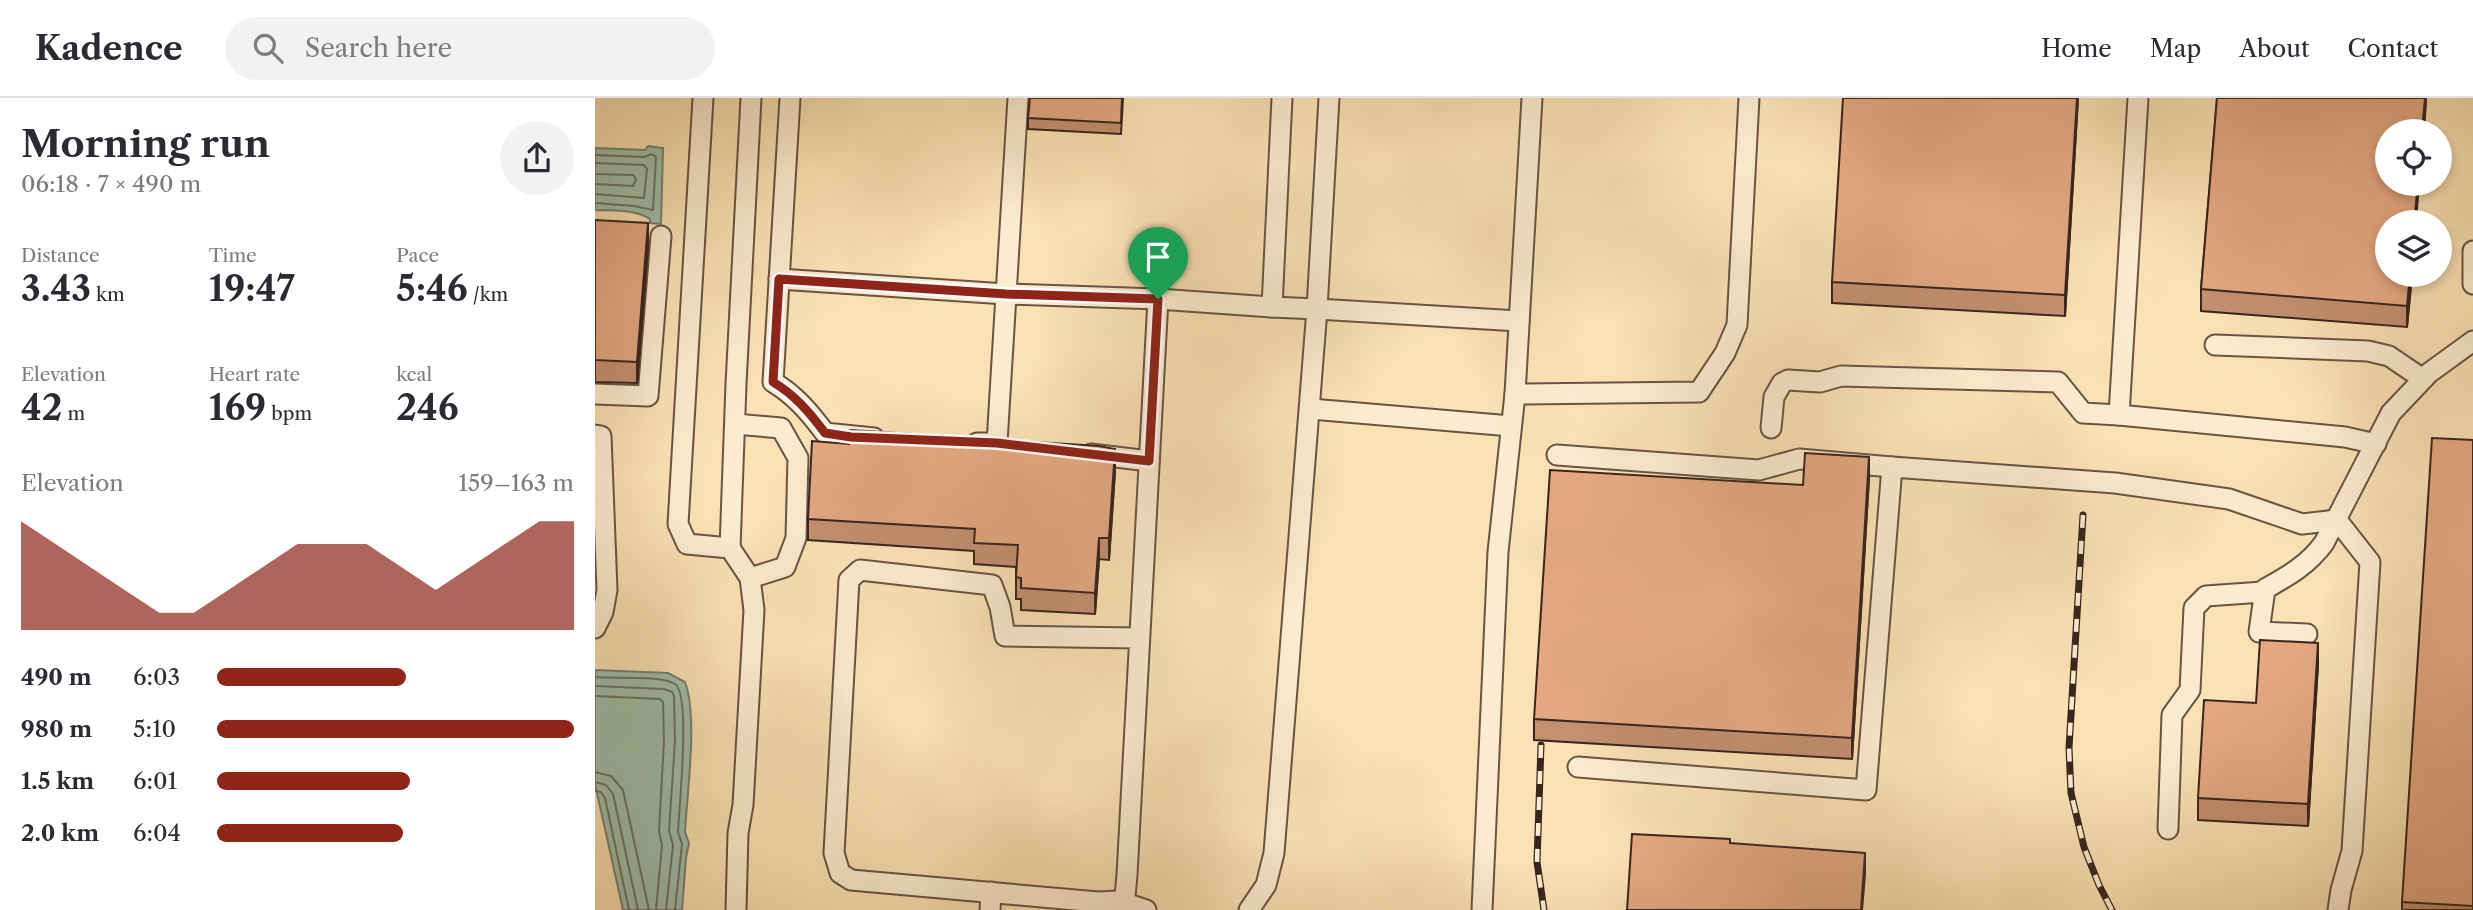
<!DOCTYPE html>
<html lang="en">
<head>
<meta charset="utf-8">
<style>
  body { margin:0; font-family:"Libre Caslon Text",serif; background:#f2f2f3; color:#2b2b33; height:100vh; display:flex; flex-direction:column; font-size:26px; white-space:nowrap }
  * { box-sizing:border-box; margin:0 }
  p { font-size:23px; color:#7c7c81 }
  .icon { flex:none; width:38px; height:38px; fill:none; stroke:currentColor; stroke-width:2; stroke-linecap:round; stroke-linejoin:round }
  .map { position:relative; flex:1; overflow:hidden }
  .side { display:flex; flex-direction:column; background:#fff; width:595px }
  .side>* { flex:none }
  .tools { position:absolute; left:1780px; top:21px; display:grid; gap:14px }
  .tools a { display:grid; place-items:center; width:77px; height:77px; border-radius:50%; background:#fff; box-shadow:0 4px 10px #0003; font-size:35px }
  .pin { position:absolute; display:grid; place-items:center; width:60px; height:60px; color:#fff; margin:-72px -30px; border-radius:50% 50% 50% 0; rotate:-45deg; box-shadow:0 0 7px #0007 }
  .pin .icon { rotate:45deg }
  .round { display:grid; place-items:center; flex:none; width:74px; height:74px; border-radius:37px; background:#f2f2f3 }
  .summary { display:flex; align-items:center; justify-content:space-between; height:119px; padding:0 21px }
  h1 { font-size:38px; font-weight:800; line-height:52px }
  .stats { display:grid; grid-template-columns:repeat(3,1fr); gap:10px; height:119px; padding:7px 21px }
  .stats div { display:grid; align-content:center }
  .stats b { font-size:35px; font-weight:800 }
  .stats small { font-size:19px; font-weight:400 }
  .stats p { font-size:19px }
  .chart { height:196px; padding:14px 21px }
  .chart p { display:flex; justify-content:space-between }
  .chart svg { width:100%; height:126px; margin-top:7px; fill:#8f2418; opacity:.7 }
  ul { padding:0 21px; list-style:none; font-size:23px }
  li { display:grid; grid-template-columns:112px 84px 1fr; align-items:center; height:52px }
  li i { height:18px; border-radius:9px; background:#8f2418 }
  header { display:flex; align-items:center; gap:42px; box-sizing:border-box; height:98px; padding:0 35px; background:#fff; border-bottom:2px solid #e1e1e2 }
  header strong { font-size:33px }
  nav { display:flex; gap:38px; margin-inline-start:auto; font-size:24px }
  .search { width:490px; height:63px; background:#f2f2f3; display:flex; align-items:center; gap:18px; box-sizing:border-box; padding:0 24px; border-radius:38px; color:#7c7c81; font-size:26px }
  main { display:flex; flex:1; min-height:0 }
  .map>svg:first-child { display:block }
  .water { fill:#9fbeab; stroke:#768173; stroke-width:2 }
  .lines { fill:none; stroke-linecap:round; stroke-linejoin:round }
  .shore { stroke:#6c7264; stroke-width:2 }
  .minor-casing { stroke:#695444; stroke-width:23 }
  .minor { stroke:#fceccf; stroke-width:19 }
  .rail-casing { stroke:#38251e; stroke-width:7 }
  .rail { stroke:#fceccf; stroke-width:4.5; stroke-dasharray:13; stroke-linecap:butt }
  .wall { fill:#c39070; stroke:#38251e; stroke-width:2 }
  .shaded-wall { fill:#9f765b; stroke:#38251e; stroke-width:2 }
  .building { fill:#e3a882; stroke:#38251e; stroke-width:2 }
  .route-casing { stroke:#fff; stroke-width:14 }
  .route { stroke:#8f2418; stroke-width:9 }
</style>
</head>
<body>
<header>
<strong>Kadence</strong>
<div class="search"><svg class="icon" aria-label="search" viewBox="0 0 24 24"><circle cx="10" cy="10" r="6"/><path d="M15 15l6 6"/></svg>Search here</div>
<nav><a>Home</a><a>Map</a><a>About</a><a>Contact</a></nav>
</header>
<main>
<section class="side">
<div class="summary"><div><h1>Morning run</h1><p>06:18 · 7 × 490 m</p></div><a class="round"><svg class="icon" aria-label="share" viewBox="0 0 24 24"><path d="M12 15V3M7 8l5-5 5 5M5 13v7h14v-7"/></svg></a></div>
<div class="stats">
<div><p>Distance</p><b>3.43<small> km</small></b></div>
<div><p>Time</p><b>19:47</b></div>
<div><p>Pace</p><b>5:46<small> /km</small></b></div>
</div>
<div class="stats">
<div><p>Elevation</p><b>42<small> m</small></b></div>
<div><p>Heart rate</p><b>169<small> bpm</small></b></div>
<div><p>kcal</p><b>246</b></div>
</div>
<div class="chart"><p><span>Elevation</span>159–163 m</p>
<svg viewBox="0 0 160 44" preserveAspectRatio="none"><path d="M0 44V6L10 14L20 22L30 30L40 38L50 38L60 30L70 22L80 14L90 14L100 14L110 22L120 30L130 22L140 14L150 6L160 6V44z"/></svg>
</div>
<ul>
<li><b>490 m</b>6:03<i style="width:53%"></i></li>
<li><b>980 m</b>5:10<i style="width:100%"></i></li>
<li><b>1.5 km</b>6:01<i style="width:54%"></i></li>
<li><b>2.0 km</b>6:04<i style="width:52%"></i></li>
</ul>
</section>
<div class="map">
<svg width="1878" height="812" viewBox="0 0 1878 812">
  <rect width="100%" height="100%" fill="#fbe2b5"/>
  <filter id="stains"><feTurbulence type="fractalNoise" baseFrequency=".00286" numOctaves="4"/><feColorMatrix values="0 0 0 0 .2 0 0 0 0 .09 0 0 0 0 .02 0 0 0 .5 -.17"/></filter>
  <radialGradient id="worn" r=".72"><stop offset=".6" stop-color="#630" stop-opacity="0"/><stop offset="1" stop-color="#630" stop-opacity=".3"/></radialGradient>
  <g class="water">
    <path d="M53,48l15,2 -2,76 -11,-1v-4c-15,-10 -38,-8 -55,-9v-62l50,2z"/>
    <path d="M0,572l73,3 17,9c13,34 2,112 0,150l4,11 -3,15 -4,52h-59l-28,-126z"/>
  </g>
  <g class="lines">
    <g class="shore">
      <path d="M0,57l49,2 8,-3 4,3 -3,53 -19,-4 -39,-3"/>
      <path d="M0,65l49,2 3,4 -3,29 -49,-4"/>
      <path d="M0,76l38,1 3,4 -3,7 -38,-2"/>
      <path d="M0,579c20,2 65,-2 80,7 16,9 4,125 3,148l4,12 -7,66"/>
      <path d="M0,588l69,3 8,3 2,4 1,45 -6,90 4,14 -7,65"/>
      <path d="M0,598l65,3 3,3 1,39 -5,90 3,14 -6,65"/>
      <path d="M0,674l16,4 12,14 26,120"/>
      <path d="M0,684l11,3 7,9 25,116"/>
      <path d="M0,693l6,1 4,6 24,112"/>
    </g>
    <defs>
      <g id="minor">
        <path d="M108,0l-25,426 9,20 43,4 20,30 4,32 -11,195 -5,28 -2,77"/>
        <path d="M195,0l-17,284c22,13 37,31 52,51l49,5"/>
        <path d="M734,0l-12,211 202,12"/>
        <path d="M1543,0l-19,317 226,22 31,7"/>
        <path d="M1878,153v33"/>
        <path d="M184,181l227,15 152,5"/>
        <path d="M1620,247l153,6 21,5 34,23"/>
        <path d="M0,296l53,2 13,-160"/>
        <path d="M920,296l17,-296"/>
        <path d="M716,311l200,17"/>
        <path d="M140,326l46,4 17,30 -2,80 -11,29 -35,11"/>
        <path d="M1176,330l3,-31 8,-14 6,-3 32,2 21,-6 217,6 25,31 36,2"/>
        <path d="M0,337l6,1 6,154 -4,22 -8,16"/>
        <path d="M382,345h20l21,-345"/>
        <path d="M496,356l58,7"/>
        <path d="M962,357l202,15 40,-11 93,8"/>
        <path d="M1742,422l33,42 -18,289 -11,39 -3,20"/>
        <path d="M135,450l6,-164 15,-286"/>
        <path d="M1712,536l-48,-2 6,-43c23,-13 43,-24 59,-46l67,-130 38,-40 44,-32"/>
        <path d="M544,540l-134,-2 -5,-29 -8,-22 -132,-15 -11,10 -15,273 6,20 11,7 247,22 21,-1 6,-5 2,-21 31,-576 114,8 10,-209"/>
        <path d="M983,669l288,23 26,-323 223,16 114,16 73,25 35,-4"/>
        <path d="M1573,731l4,-114 18,-25 4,-82 12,-12 57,-4"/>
        <path d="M524,803l27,9"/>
        <path d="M395,812l1,-18"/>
        <path d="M654,812l17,-25 8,-32 43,-544 -45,-2"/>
        <path d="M887,812l16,-358 17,-158 184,-2 26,-39 12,-28 12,-227"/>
      </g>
    </defs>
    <use href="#minor" class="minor-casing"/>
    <use href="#minor" class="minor"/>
    <defs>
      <g id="rail">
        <path d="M1488,417l-14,233 2,45 13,54 15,38 13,25"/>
        <path d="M946,647l-4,117 7,48"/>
      </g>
    </defs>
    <use href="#rail" class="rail-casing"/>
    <use href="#rail" class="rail"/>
  </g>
  <g class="wall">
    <path d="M528,0l-2,36 -93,-5v-11z"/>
    <path d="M1483,0l-13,218 -233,-13v-21z"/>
    <path d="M1622,0h209l-2,33h-37l25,144 -5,52 -206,-16v-22z"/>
    <path d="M0,122l53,25 -11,138 -42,-1z"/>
    <path d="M1878,342v470h-71v-8z"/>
    <path d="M520,373l-6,89 -10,-1 -4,55 -74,-4v-11h-5v-32l-42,-3v-13l-166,-11v-21z"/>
    <path d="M1274,380l-17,281 -318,-19v-21l269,-234z"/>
    <path d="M1723,566l-10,162 -110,-6v-22z"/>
  </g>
  <g class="shaded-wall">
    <path d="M1482,0h1l-13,218v-21z"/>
    <path d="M1830,0h1l-2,33h-2z"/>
    <path d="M1823,86h1l-3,38h-2z"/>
    <path d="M53,125v22l-11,138v-21z"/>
    <path d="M1815,177h2l-5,52v-21z"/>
    <path d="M520,351v22l-6,89v-22z"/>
    <path d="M1274,359v21l-17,281v-21z"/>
    <path d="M504,440v21l-4,55v-21z"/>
    <path d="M1723,545v21l-10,162v-22z"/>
    <path d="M1270,755v22l-3,35h-1z"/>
  </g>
  <g class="building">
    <path d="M435,0h92l-1,25 -93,-5z"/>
    <path d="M1248,0h234l-12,197 -233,-13z"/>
    <path d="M1622,0h208l-3,33h-35v53h31l-4,38h-27v53h23l-3,31 -206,-17z"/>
    <path d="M0,122l53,3 -11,139 -42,-2z"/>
    <path d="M255,332l249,16 16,3 -6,89h-10l-4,55 -74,-5v-10l-5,-1 2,-32 -44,-2 1,-14 -167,-10 4,-78 37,3z"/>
    <path d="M1837,340l41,2v466l-71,-4z"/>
    <path d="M1210,355l64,4 -17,281 -318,-19 16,-249 253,15z"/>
    <path d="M1665,542l58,3 -10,161 -110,-6 6,-98 52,3z"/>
    <path d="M1037,736l98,5v4l135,10 -4,57h-234z"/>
  </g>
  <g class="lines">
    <defs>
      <path id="route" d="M184,181l227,15 152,5 -9,162 -152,-18 -146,-6 -26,-4c-15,-20 -30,-38 -52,-51z"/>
    </defs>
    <use href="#route" class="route-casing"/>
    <use href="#route" class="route"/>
  </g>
  <rect width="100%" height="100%" filter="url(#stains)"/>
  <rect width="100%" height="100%" fill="url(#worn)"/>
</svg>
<div class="tools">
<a><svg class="icon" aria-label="locate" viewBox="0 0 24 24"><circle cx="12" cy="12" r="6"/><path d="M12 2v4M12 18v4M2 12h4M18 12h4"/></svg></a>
<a><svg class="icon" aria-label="layers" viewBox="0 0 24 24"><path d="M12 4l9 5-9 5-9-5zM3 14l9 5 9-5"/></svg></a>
</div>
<div class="pin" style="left:563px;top:201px;background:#1e9e55"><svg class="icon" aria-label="arrive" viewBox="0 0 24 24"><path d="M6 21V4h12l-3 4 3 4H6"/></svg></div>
</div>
</main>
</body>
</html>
